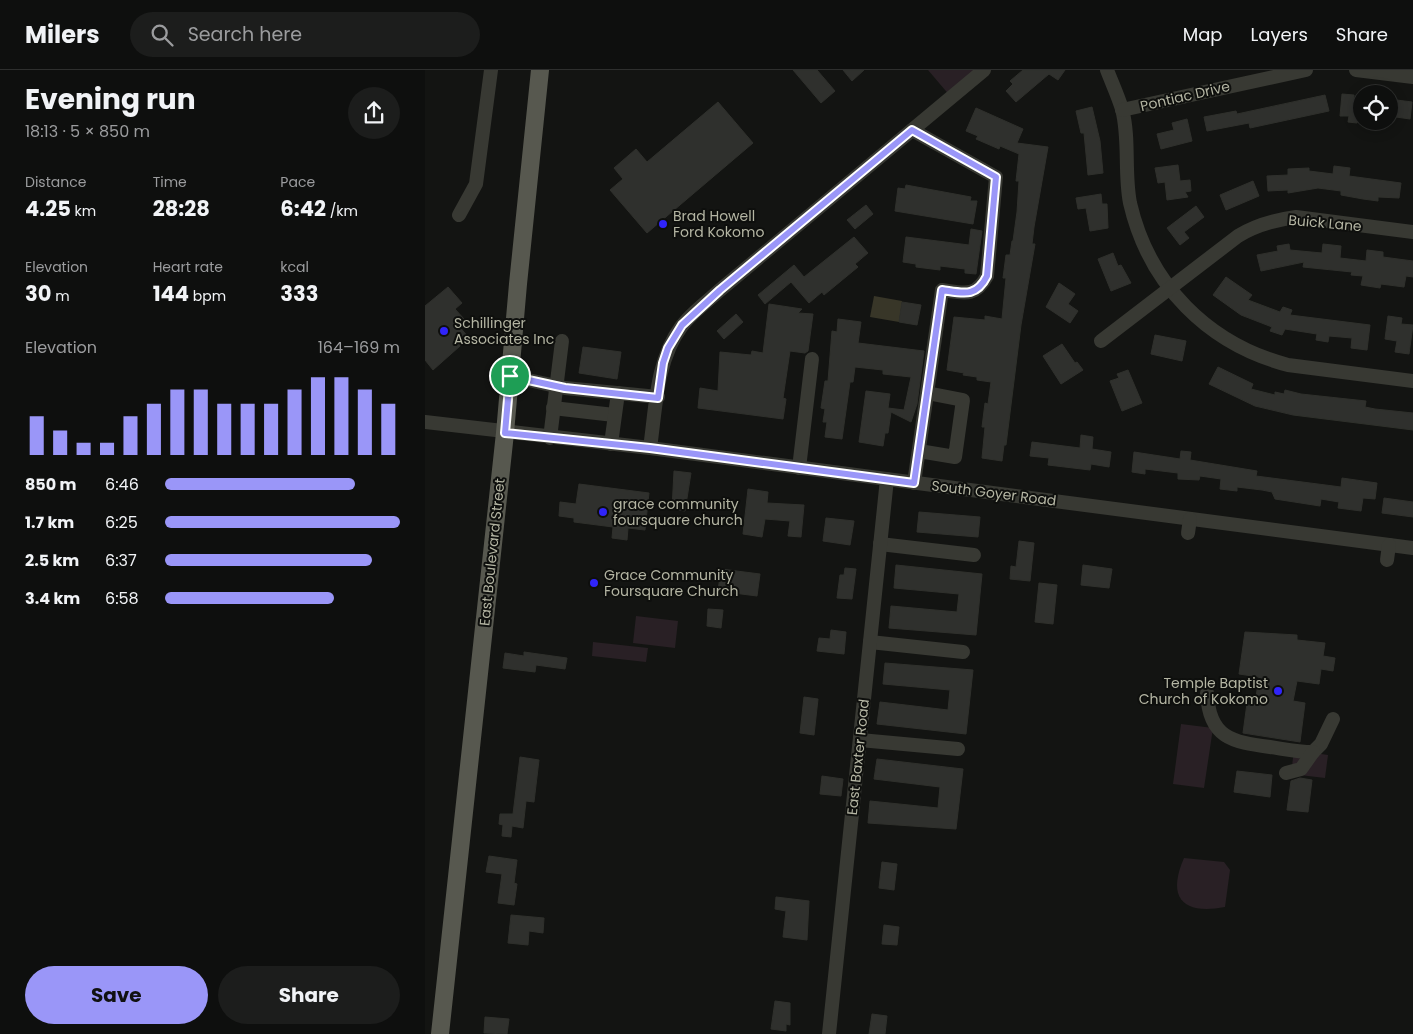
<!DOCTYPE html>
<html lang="en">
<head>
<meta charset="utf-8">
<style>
  body { margin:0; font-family:Poppins,sans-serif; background:#1c1d1c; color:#f1f3f6; height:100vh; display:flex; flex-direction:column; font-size:19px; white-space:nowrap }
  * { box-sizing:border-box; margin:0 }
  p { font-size:16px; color:#9b9c9e }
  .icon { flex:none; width:28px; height:28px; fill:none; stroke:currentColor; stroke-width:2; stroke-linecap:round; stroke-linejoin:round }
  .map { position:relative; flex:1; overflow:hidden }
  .sheet { display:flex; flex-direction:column; background:#0e0f0e; width:425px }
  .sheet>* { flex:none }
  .tools { position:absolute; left:928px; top:15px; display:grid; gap:10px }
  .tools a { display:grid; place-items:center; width:45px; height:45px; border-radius:50%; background:#0e0f0e; box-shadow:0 2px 12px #0003,0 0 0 1px #2e2f2e; font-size:25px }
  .pin { position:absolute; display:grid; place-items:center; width:42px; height:42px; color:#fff; margin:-21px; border:2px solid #fff; border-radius:50%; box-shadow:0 1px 5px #0007 }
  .round { display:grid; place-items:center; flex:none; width:52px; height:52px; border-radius:26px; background:#1c1d1c }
  .headline { display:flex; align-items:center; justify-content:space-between; height:85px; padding:0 25px }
  h1 { font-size:28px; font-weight:700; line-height:38px }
  .metrics { display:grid; grid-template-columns:repeat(3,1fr); gap:8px; height:85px; padding:5px 25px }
  .metrics div { display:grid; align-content:center }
  .metrics b { font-size:21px; font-weight:700 }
  .metrics small { font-size:14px; font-weight:400 }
  .metrics p { font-size:14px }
  .chart { height:140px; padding:10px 25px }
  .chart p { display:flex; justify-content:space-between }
  .chart svg { width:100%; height:90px; margin-top:5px; stroke:#9a96f8; stroke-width:6 }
  .action { display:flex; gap:10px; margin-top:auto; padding:10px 25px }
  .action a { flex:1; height:58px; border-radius:30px; background:#9a96f8; color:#111; font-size:20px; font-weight:700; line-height:58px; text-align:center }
  .action a+a { background:#1c1d1c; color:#f1f3f6 }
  ul { padding:0 25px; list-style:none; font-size:16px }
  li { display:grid; grid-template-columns:80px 60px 1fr; align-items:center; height:38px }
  li i { height:12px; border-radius:6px; background:#9a96f8 }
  header { display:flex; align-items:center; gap:30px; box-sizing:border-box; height:70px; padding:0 25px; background:#0e0f0e; border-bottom:1px solid #2e2f2e }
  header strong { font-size:24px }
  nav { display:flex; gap:28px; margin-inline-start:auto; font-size:18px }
  .search { width:350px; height:45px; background:#1c1d1c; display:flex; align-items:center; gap:12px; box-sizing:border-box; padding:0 18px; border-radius:28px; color:#9b9c9e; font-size:19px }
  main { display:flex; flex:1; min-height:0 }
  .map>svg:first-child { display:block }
  .green { fill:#292025 }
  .water { fill:#383628 }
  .building { fill:#2f302d; stroke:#2f302c }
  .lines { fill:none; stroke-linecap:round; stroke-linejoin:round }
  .minor { stroke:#383933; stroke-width:14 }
  .major { stroke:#57584f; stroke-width:18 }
  .route-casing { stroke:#fff; stroke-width:10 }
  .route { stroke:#9a96f8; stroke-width:6 }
  .poi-dot { fill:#3024fa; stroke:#0e0f0d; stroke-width:2 }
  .labels { text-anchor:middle; stroke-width:4; stroke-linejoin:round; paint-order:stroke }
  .street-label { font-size:14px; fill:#b4b5a3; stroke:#0e0f0d }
  .poi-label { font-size:14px; fill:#b4b5a3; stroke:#0e0f0d; text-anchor:start }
</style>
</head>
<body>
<header>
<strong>Milers</strong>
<div class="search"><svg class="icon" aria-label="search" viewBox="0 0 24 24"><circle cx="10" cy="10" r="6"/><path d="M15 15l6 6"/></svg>Search here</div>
<nav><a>Map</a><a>Layers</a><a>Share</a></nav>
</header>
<main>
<section class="sheet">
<div class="headline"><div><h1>Evening run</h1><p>18:13 · 5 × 850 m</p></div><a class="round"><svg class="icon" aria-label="share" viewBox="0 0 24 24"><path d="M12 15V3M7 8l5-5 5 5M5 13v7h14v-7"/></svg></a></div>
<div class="metrics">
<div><p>Distance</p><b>4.25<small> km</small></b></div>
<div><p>Time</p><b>28:28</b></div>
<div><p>Pace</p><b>6:42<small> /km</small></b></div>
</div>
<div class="metrics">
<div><p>Elevation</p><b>30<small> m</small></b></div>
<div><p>Heart rate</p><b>144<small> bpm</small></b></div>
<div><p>kcal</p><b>333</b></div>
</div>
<div class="chart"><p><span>Elevation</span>164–169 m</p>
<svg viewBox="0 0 160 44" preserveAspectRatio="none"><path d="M5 44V25M15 44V32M25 44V38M35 44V38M45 44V25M55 44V19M65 44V12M75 44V12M85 44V19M95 44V19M105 44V19M115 44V12M125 44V6M135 44V6M145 44V12M155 44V19"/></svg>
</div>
<ul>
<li><b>850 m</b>6:46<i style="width:81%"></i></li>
<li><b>1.7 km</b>6:25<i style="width:100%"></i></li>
<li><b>2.5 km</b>6:37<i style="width:88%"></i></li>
<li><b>3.4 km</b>6:58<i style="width:72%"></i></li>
</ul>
<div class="action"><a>Save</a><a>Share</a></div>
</section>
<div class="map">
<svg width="988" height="964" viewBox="0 0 988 964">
  <rect width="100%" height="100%" fill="#131412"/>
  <g class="green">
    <path d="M503,0h56l-33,27z"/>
    <path d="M211,546l42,5 -3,27 -42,-5z"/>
    <path d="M168,572l55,6 -2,14 -54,-6z"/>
    <path d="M756,654l32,4 -9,60 -31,-4z"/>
    <path d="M869,680l34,5 -3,23 -34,-4z"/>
    <path d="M759,788l40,4 6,8 -5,37c-41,8 -59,-8 -41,-49z"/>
  </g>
  <path class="water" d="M449,226l28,5 -3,21 -29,-5z"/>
  <g class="building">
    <path d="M368,0h24l18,21 -14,12z"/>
    <path d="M418,0h21l-12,11z"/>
    <path d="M598,0h42l-7,10 -9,-6 -33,28 -10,-11 7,-7 -3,-3z"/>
    <path d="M917,24l12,1v4h7v18h-3l-1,6 -9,-1 1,-6h-9z"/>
    <path d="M900,25l4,16 -79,17 -1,-5 -42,8 -3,-14 32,-6 1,3z"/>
    <path d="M964,29l23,3 -2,17 -21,-3z"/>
    <path d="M293,32l35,41 -106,90 -37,-43 13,-11 -9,-11 22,-19 11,13z"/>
    <path d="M667,37l8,34 3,32 -15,2 -4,-42h-3l-5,-22z"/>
    <path d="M551,38l47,21 -6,14 31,4 -14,80 -2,17h3l-14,81 -15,120h-2l-2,16 -20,-3 3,-31h-3l3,-24 3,1 3,-22 -14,-2v-3l-14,-2 1,-2 -17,-3 7,-53 31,3v-4l17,3 4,-41h-3l3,-23h4l2,-14h1l4,-29 2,-31h-3l3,-27 -19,-8 -1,3 -23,-10 2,-3 -12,-5z"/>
    <path d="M762,49l5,22 -31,8 -4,-15 17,-4 -2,-7z"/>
    <path d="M753,95l2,16 10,-1 1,11 -6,1 3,5 -21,3 -2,-18 -7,1 -3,-15z"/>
    <path d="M909,96l16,2 -1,8 52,7 -2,15 -21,-1v4l-15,-2 -22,-4v-4l-23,-3 -30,5v-3l-20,1 -1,-15 21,-1v-6l21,-1v3l24,3z"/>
    <path d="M828,111l6,15 -33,14 -6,-15z"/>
    <path d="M481,115l65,12 -1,4h7l-4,23 -78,-13 3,-23 7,1z"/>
    <path d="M676,124l1,10h5l1,24 -18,3 -4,-23 -8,1 -2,-11z"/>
    <path d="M441,135l7,9 -18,15 -8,-9z"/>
    <path d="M771,136l8,11 -20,15 5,6 -9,7 -13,-17z"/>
    <path d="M546,159l11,2 -6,43 -11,-1v-4l-25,-3v4l-24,-3v-3l-13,-2 3,-25 63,8z"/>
    <path d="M429,167l14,16 -13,11 3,3 -34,28 -2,-3 -13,11 -18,-21 -26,22 -7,-9 36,-30 10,12z"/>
    <path d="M864,174l1,6 32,3 1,-9 18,2 -1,12 26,3 1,-11 16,2v5l30,4v16l-7,-1 -2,11 -23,-3 -1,4 -19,-3 2,-9 -12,-1 1,-3 -49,-5 1,-5 -43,9 -4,-16 21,-4 -1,-5z"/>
    <path d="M688,183l5,13 3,-1 10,18 -20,8 -13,-32z"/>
    <path d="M801,207l26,18 -4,5 32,12 3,-5 9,3 -2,5 80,10 -3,25 -16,-2 1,-10 -23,-2 -1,6 -12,-2 1,-6 -32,-5 -3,6 -12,-4 2,-4 -31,-12 -28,-20z"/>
    <path d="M634,213l16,11 -7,10 10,7 -8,12 -24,-16z"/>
    <path d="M23,217l14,16 -7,6 9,10 -6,6 11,13 -36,32 -8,-10v-54z"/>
    <path d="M477,232l19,3 -4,20 -18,-3z"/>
    <path d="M344,234l33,5 -4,4 15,1 -5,37 -3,2 -15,-2 -7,47 3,1 -3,20 -85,-11 2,-20 18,3 2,-39 31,3 1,-4 11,2z"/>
    <path d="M311,244l7,8 -19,17 -7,-8z"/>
    <path d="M963,246l14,2 -1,6 12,1 -4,29 -14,-2 2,-11 -12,-2z"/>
    <path d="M413,249l23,3 -3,21 66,8 -7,53 -6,18 -20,-10 -3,21h-3l-2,13 -24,-4 7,-51 24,3 -2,14 16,2 7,-33 -28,-3v-4l-28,-3 -2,15h-3l-8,57 -17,-2 2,-15h-4l2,-13 -4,-1 4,-27h3l4,-50 5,1z"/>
    <path d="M730,265l31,6 -4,20 -31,-7z"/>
    <path d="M637,274l13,19 2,-1 6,8 -22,14 -18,-28z"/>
    <path d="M158,277l38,5 -4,27 -38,-6z"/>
    <path d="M793,297l35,17 -2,5 24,6v-3l9,2 1,-4 16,4 65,7 -1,6 10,2 38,4v17l-120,-15 -38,-9 -46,-22z"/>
    <path d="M703,300l14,33 -20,8 -12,-30 9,-3 -2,-4z"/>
    <path d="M656,365l12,2 -1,12 19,3 -2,15 -18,-3 -1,6 -42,-5 1,-7 -19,-2 2,-14 48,6z"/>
    <path d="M756,381l10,1 -1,8 67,11 -1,5 85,11 1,-9 35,5 -2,16 -12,-1 -2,13 -23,-3 1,-6 -18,-3 -1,7 -45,-7 -3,-7 -10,-2 -25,-3v4l-17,-2 1,-10 -21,-3 -1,4 -21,-1v-6l-33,-4v5l-13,-2 2,-20 46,7z"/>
    <path d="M249,401l17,2 -6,38 -13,-2z"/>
    <path d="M154,414l70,9 -4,37 -17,-2 -1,12 -15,-2 1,-11 -39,-5v-4l-15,-2 1,-14 16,2z"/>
    <path d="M323,419l20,3 -1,11 37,2 -3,32 -13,-1 2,-15 -25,-2 -3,18 -19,-3z"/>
    <path d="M959,428l29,4v15l-31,-4z"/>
    <path d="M494,442l61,5 -2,20 -61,-5z"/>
    <path d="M401,448l28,3 -4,24 -27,-4z"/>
    <path d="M594,471l15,2 -4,38 -20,-2 1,-13 5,1z"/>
    <path d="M471,495l86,9 -6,61 -87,-7 2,-22 66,6 2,-18 -65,-6z"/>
    <path d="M658,495l29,4 -3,19 -28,-3z"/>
    <path d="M420,498l11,1 -4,30 -15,-1 3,-23h4z"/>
    <path d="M296,499l39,5 -3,22 -39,-5z"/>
    <path d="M614,513l18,2 -4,39 -18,-2z"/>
    <path d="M283,539l15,1 -2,18 -14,-2z"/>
    <path d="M406,560l15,2 -2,22 -27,-3 2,-13 11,1z"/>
    <path d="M820,562l52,3v5l28,3 -2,13 12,2 -2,13 -12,-2 -2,15 -22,-3 -4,20 12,2 -5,39 -57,-9 5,-37 8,1 3,-20 -20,-3z"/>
    <path d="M99,582l43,6 -2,11 -29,-4 -1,7 -32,-4 2,-15 19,3z"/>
    <path d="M460,593l88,7 -7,64 -89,-10 3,-22 68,8 2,-20 -67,-6z"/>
    <path d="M379,627l14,2 -4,36 -14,-2z"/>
    <path d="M95,687l19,3 -5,42 -8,-1 -3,27 -11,-2 -1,11 -9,-1 1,-11 -4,-1 1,-10h13z"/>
    <path d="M452,689l86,10 -7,60 -88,-6 2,-22 68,7 2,-21 -66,-8z"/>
    <path d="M812,701l35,4 -2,22 -36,-5z"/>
    <path d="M397,706l21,3 -2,17 -21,-2z"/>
    <path d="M875,708l12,2 -4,32 -21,-2 4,-29z"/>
    <path d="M64,786l28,4 -3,23 3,1 -3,21 -16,-2 4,-29 -16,-2z"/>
    <path d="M457,792l15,2 -3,26 -15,-2z"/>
    <path d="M351,827l33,4 -2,39 -24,-3 3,-26 -11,-2z"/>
    <path d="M86,845l33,3 -1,15 -14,-2 -1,14 -20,-2z"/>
    <path d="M459,855l15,2 -2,18 -15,-1z"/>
    <path d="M350,931l15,2v22l-4,-1v7l-15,-2z"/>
    <path d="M447,944l15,2 -2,18h-16z"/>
    <path d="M60,947l24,2 -2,15 -23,-1z"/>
  </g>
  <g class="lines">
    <g class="minor">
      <path d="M682,0c5,13 11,26 15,39 8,30 2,64 8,94 19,82 78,141 158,162l125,16"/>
      <path d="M931,0l57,7"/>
      <path d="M697,40l184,-40"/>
      <path d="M487,60l84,47 -9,99c-12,22 -23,17 -45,14l-28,193"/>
      <path d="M34,145l17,-31 15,-114"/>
      <path d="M676,271l137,-105c18,-11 36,-16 58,-19l117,15"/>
      <path d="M85,306l55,12 93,9"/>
      <path d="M128,338l61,7"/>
      <path d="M0,352l225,26 763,100"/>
      <path d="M125,368l12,-97"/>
      <path d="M186,374l7,-51"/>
      <path d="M225,378c6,-41 6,-87 31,-121 10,-14 27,-26 39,-37l264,-220"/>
      <path d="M494,381l36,6 8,-57 -36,-7"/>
      <path d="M374,398l13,-109"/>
      <path d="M763,463l2,-14"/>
      <path d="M455,474l94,11"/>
      <path d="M962,490l2,-15"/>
      <path d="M445,572l93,10"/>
      <path d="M782,623c2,45 25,49 63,54 14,2 28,5 43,5l8,-8 12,-25"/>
      <path d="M435,670l98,9"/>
      <path d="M861,703l15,-4 12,-17"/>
      <path d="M404,964l58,-555"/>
    </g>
    <path class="major" d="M15,964l65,-601 13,-149 22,-214"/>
  </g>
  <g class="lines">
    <defs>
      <path id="route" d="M487,60l84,47 -9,99c-11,22 -24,17 -45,14l-28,193 -264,-35 -145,-15 5,-57 55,12 93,10 5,-35 5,-15 14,-23 38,-35z"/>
    </defs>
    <use href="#route" class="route-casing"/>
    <use href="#route" class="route"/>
  </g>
  <g class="poi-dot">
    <circle cx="238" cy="154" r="5"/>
    <circle cx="19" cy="261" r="5"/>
    <circle cx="178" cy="442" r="5"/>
    <circle cx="169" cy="513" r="5"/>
    <circle cx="853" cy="621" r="5"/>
  </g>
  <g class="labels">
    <g class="street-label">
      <text transform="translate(760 26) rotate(-13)" y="5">Pontiac Drive</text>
      <text transform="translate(900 153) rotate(5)" y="5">Buick Lane</text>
      <text transform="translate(569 423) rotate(7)" y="5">South Goyer Road</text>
      <text transform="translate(67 482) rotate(-84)" y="5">East Boulevard Street</text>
      <text transform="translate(433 687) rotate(-84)" y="5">East Baxter Road</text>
    </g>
    <g class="poi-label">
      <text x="248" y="151">Brad Howell<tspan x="248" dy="16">Ford Kokomo</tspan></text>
      <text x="29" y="258">Schillinger<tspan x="29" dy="16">Associates Inc</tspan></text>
      <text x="188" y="439">grace community<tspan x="188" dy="16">foursquare church</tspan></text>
      <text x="179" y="510">Grace Community<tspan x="179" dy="16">Foursquare Church</tspan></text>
      <text x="843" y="618" text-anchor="end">Temple Baptist<tspan x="843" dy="16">Church of Kokomo</tspan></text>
    </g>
  </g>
</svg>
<div class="tools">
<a><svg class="icon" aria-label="locate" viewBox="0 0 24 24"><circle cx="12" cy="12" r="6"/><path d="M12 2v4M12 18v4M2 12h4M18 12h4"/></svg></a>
</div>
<div class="pin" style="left:85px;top:306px;background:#1e9e55"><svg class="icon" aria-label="arrive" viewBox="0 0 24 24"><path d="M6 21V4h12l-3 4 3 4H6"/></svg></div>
</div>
</main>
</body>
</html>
